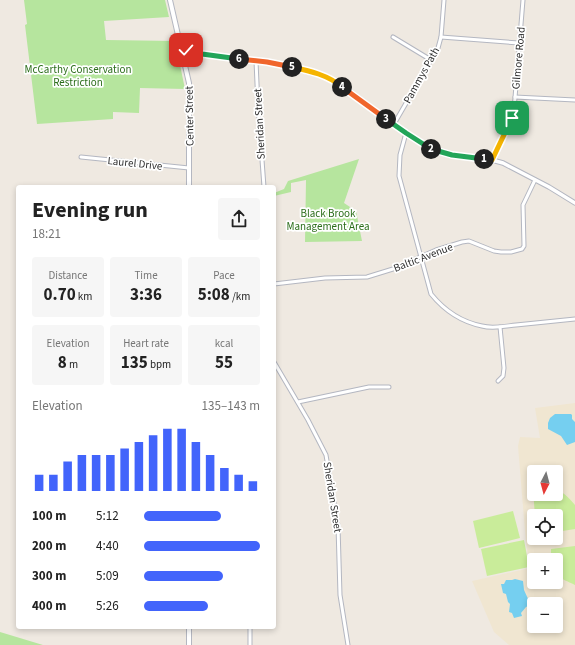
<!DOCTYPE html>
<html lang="en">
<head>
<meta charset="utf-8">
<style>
  body { margin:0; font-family:"Source Sans 3",sans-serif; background:#f6f6f6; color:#222; height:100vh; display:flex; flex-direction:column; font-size:15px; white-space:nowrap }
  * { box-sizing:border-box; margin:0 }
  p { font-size:13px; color:#767676 }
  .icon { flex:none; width:22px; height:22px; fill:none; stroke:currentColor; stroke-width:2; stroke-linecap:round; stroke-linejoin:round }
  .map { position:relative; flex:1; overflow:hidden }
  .sheet { position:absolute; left:16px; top:185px; width:260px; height:444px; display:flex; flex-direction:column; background:#fff; border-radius:4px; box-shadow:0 2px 6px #0003 }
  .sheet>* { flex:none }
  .needle { width:26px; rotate:186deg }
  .tools { position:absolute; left:527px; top:465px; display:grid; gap:8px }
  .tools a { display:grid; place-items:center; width:36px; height:36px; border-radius:4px; background:#fff; box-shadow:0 2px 6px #0003; font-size:20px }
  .pin { position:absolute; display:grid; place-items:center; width:34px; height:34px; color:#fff; margin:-17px; border-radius:8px; box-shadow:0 2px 6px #0006 }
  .km { position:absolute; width:20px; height:20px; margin:-10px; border-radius:50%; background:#222; color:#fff; font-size:11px; line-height:20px; text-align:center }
  .round { display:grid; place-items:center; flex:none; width:42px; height:42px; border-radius:4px; background:#f6f6f6 }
  .summary { display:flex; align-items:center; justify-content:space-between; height:68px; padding:0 16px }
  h1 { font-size:22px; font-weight:700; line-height:30px }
  .stats { display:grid; grid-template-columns:repeat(3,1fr); gap:6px; height:68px; padding:4px 16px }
  .stats div { display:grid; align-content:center; border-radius:4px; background:#f6f6f6; text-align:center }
  .stats b { font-size:17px; font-weight:700 }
  .stats small { font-size:11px; font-weight:400 }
  .stats p { font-size:11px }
  .chart { height:112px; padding:8px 16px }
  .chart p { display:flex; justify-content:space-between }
  .chart svg { width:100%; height:72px; margin-top:4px; stroke:#4264fb; stroke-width:6 }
  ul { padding:0 16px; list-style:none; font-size:13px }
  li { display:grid; grid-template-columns:64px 48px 1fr; align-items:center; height:30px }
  li i { height:10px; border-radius:5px; background:#4264fb }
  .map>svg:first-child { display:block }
  .education { fill:#f0e6d1; fill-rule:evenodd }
  .green { fill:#b6e59e }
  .pitch { fill:#c9ec9a }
  .water { fill:#75cff0 }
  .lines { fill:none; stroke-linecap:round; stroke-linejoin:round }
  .minor-casing { stroke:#b4b7c1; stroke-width:5 }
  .tertiary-casing { stroke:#b4b7c1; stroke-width:5.5 }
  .secondary-casing { stroke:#b4b7c1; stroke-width:6 }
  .minor { stroke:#fff; stroke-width:3 }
  .tertiary { stroke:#fff; stroke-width:3.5 }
  .secondary { stroke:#fff; stroke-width:4 }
  .split-1-casing { stroke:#fff; stroke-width:8 }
  .split-2-casing { stroke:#fff; stroke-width:8 }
  .split-3-casing { stroke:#fff; stroke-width:8 }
  .split-4-casing { stroke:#fff; stroke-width:8 }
  .split-5-casing { stroke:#fff; stroke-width:8 }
  .split-6-casing { stroke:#fff; stroke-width:8 }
  .split-7-casing { stroke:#fff; stroke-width:8 }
  .split-1 { stroke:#f5b400; stroke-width:5 }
  .split-2 { stroke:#22a559; stroke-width:5 }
  .split-3 { stroke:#22a559; stroke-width:5 }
  .split-4 { stroke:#f0652b; stroke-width:5 }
  .split-5 { stroke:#f5b400; stroke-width:5 }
  .split-6 { stroke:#f0652b; stroke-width:5 }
  .split-7 { stroke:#22a559; stroke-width:5 }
  .labels { text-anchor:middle; stroke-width:3.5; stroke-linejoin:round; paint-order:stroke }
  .street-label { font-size:11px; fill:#2e2e2e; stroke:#fff }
  .park-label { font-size:11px; fill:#2c6e1b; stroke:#fff }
</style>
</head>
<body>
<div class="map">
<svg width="575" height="645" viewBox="0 0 575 645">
  <rect width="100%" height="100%" fill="#efe9e1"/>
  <path class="education" d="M575,403v242h-66l-15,-13 -22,-51 58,-13 -4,-25 -8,-97 2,-9 20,1 -5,-30zM534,472h22v22h-22zM534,516h22v22h-22zM534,560h22v22h-22zM534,604h22v22h-22z"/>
  <g class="green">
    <path d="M24,0h141l4,17 -65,4 2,19 69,1 10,48 -45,-1 -1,25 -26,-1v7l-76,5 -12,-99 2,-1z"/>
    <path d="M359,159l-15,44 12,8 6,30 -57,1 1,-62 -15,3v9l-17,4v-3l10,-4 4,-8z"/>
    <path d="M0,632l43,13h-43z"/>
  </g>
  <g class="pitch">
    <path d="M533,489l1,5h22v-4c8,2 14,9 19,15v24l-19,3v-16h-21z"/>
    <path d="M513,511l7,27 -41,10 -6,-27z"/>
    <path d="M524,540l5,27 -42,9 -6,-27z"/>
    <path d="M575,546v39c-16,-8 -19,-6 -19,-25h-5v-11z"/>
  </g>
  <g class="water">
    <path d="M555,414h16l1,1v4l3,3v20l-8,3 -6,-9 -13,-7v-6l2,-5z"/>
    <path d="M515,579l8,2 1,9 5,11 -1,5 -2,1 -5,6 1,3 -8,2 -2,-5 -3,-1 1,-8 -2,-2 -2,-8 -3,-1 -2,-9h3l2,-4h6z"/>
  </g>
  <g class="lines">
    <defs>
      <g id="minor">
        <path d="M393,37l38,23"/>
        <path d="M441,37l78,6"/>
        <path d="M256,61l2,45 6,81"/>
        <path d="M515,97l60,3"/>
        <path d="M394,124l44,-76 3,-11 3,-37"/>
        <path d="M406,133l-6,22 -1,21 32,118c13,16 31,28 51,32 11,3 24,0 34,-1 20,-2 39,-4 59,-6"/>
        <path d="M81,157l108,11"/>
        <path d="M492,160l16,-34 6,-16 9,-110"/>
        <path d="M274,284l51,-6 42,-1 26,-8 43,-19 26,-8 7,-1 25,10 7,1h10l11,-3 2,-3 -1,-41 12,-25"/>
        <path d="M274,362l34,58 18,35 12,71 2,69 8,50"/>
        <path d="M498,381l5,-5 1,-8 -4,-41"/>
        <path d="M298,402l71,-15h20"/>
        <path d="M250,645v-18"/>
      </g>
      <path id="tertiary" d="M182,49l20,5 65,8 54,13 19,9 66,49 29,18 17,4 40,5 11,3 46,24 26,16"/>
      <g id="secondary">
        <path d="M170,0l19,83v104"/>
        <path d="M189,627v18"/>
      </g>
    </defs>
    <use href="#minor" class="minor-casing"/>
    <use href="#tertiary" class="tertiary-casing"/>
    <use href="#secondary" class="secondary-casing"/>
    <use href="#minor" class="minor"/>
    <use href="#tertiary" class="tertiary"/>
    <use href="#secondary" class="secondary"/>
  </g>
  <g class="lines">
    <defs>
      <path id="split-1" d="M484,159l8,1 20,-42"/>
      <path id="split-2" d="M431,149l21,6 32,4"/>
      <path id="split-3" d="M386,119l20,14 25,16"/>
      <path id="split-4" d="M342,87l44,32"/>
      <path id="split-5" d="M292,67c18,4 36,8 50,20"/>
      <path id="split-6" d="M239,59l28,3 25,5"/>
      <path id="split-7" d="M186,50l16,4 37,5"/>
    </defs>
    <use href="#split-1" class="split-1-casing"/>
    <use href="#split-2" class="split-2-casing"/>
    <use href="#split-3" class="split-3-casing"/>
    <use href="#split-4" class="split-4-casing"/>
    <use href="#split-5" class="split-5-casing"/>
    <use href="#split-6" class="split-6-casing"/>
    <use href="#split-7" class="split-7-casing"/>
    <use href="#split-1" class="split-1"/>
    <use href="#split-2" class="split-2"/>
    <use href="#split-3" class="split-3"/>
    <use href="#split-4" class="split-4"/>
    <use href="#split-5" class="split-5"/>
    <use href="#split-6" class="split-6"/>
    <use href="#split-7" class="split-7"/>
  </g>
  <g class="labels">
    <g class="street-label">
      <text transform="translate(518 58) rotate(-85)" y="4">Gilmore Road</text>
      <text transform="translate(421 75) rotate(-61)" y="4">Pammys Path</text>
      <text transform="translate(189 116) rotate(-91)" y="4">Center Street</text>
      <text transform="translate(259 124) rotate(-93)" y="4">Sheridan Street</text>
      <text transform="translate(135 163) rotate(6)" y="4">Laurel Drive</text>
      <text transform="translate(423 257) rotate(-21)" y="4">Baltic Avenue</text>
      <text transform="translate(333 497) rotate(81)" y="4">Sheridan Street</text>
    </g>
    <g class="park-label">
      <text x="78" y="73">McCarthy Conservation<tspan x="78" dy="13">Restriction</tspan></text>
      <text x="328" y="217">Black Brook<tspan x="328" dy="13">Management Area</tspan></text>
    </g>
  </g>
</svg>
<div class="tools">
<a><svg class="needle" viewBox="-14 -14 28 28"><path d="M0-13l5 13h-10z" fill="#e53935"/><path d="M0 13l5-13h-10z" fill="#767676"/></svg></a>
<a><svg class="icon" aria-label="locate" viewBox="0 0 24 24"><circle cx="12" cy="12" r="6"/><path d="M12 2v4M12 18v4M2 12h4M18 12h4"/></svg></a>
<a>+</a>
<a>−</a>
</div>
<div class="pin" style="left:512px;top:118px;background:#1e9e55"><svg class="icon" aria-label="arrive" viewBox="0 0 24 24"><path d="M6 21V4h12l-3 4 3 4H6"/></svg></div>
<div class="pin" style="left:186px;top:50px;background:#d93025"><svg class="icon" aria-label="check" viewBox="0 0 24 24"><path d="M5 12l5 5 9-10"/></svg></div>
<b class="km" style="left:484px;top:159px">1</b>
<b class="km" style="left:431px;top:149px">2</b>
<b class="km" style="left:386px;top:119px">3</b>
<b class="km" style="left:342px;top:87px">4</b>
<b class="km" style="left:292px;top:67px">5</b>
<b class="km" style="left:239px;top:59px">6</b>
<section class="sheet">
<div class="summary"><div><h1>Evening run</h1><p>18:21</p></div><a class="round"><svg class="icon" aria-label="share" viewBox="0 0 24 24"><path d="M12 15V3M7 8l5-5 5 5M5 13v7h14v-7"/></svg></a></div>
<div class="stats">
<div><p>Distance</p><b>0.70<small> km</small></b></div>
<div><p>Time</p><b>3:36</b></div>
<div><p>Pace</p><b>5:08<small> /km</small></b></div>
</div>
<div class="stats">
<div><p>Elevation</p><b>8<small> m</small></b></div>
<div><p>Heart rate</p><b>135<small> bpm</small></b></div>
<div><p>kcal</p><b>55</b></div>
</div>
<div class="chart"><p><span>Elevation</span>135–143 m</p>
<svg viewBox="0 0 160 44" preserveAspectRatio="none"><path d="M5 44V34M15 44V34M25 44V26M35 44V22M45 44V22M55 44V22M65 44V18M75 44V14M85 44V10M95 44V6M105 44V6M115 44V14M125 44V22M135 44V30M145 44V34M155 44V38"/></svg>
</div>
<ul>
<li><b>100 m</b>5:12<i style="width:66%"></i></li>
<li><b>200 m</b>4:40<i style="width:100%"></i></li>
<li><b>300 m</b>5:09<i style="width:68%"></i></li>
<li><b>400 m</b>5:26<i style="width:55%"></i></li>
</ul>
</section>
</div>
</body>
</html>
